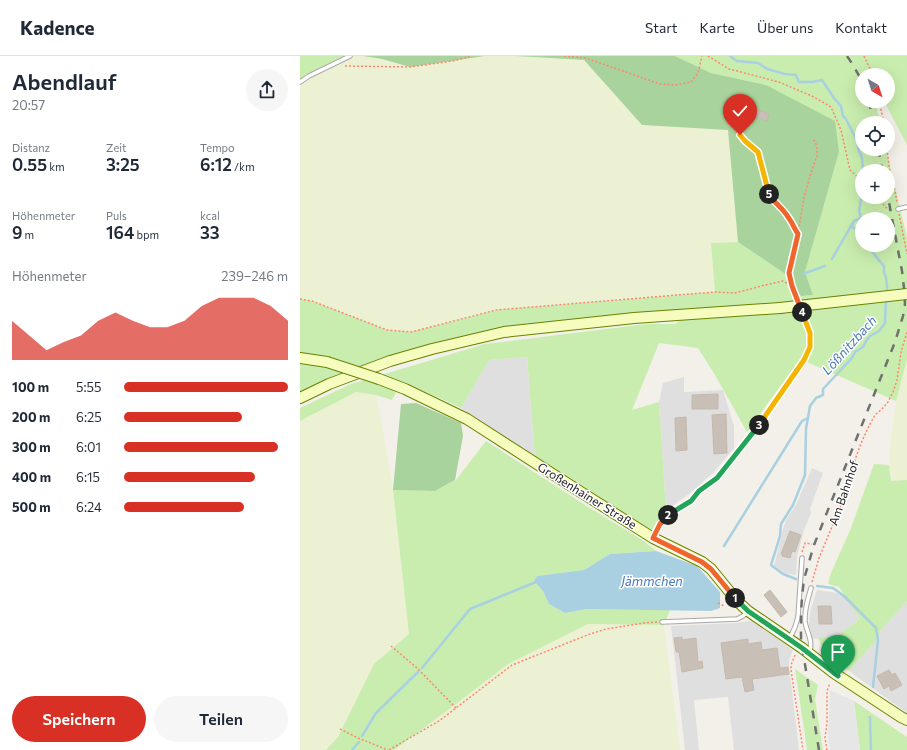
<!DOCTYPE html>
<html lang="de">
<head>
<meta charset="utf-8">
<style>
  body { margin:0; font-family:Commissioner,sans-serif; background:#f6f6f7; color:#1f2937; height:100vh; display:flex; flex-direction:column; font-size:15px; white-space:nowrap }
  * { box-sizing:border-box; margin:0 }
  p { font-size:13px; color:#747a83 }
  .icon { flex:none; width:22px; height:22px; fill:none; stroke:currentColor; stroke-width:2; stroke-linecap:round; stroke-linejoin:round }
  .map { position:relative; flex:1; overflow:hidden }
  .drawer { display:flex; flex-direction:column; background:#fff; width:300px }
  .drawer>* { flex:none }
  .needle { width:26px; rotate:141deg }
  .fabs { position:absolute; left:555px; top:12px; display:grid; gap:8px }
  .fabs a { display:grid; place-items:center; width:40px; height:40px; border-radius:50%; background:#fff; box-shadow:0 4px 16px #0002; font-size:20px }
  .pin { position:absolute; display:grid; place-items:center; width:34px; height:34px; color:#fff; margin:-41px -17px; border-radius:50% 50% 50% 0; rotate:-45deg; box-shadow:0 0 4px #0007 }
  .pin .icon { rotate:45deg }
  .km { position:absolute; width:20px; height:20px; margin:-10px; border-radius:50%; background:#222; color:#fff; font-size:11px; line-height:20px; text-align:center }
  .round { display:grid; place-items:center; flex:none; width:42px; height:42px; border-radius:21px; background:#f6f6f7 }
  .summary { display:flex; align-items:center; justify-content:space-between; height:68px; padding:0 12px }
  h1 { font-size:22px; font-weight:600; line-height:30px }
  .metrics { display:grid; grid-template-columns:repeat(3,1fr); gap:6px; height:68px; padding:4px 12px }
  .metrics div { display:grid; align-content:center }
  .metrics b { font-size:17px; font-weight:600 }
  .metrics small { font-size:11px; font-weight:400 }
  .metrics p { font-size:11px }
  .chart { height:112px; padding:8px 12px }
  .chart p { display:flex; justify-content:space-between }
  .chart svg { width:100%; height:72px; margin-top:4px; fill:#d93025; opacity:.7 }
  .cta { display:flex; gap:8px; margin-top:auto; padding:8px 12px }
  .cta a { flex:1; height:46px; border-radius:24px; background:#d93025; color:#fff; font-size:16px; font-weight:600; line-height:46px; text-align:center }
  .cta a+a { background:#f6f6f7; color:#1f2937 }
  ul { padding:0 12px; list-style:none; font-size:13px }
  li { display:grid; grid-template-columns:64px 48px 1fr; align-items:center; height:30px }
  li i { height:10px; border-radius:5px; background:#d93025 }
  header { display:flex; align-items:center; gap:24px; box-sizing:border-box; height:56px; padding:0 20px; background:#fff; border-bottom:1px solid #e0e1e3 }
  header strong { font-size:19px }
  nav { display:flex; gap:22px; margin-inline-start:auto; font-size:14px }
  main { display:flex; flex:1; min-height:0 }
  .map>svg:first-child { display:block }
  .residential { fill:#e0dfdf }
  .farmland { fill:#edf1d4 }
  .grass { fill:#c9edae; fill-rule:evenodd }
  .forest { fill:#a8d39c }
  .parking { fill:#e6e6e6 }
  .water { fill:#a8d0e1 }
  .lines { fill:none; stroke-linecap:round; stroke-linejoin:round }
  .stream { stroke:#a8d0e1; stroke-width:2.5 }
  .building { fill:#c8c0b7; stroke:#c5b8aa }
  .lane-casing { stroke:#a9a9a9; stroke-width:5.5 }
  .secondary-casing { stroke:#6b8200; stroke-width:12 }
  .path { stroke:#ff866d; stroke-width:1.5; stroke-dasharray:2 2; stroke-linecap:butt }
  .lane { stroke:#fff; stroke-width:3.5 }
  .secondary { stroke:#f5fcbd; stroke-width:10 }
  .rail { stroke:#707070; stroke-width:2.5; stroke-dasharray:8 8; stroke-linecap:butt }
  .secondary-bridge-casing { stroke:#6b8200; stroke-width:12; stroke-linecap:butt }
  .secondary-bridge { stroke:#f5fcbd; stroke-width:10 }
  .split-1-casing { stroke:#fff; stroke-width:8 }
  .split-2-casing { stroke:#fff; stroke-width:8 }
  .split-3-casing { stroke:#fff; stroke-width:8 }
  .split-4-casing { stroke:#fff; stroke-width:8 }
  .split-5-casing { stroke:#fff; stroke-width:8 }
  .split-6-casing { stroke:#fff; stroke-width:8 }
  .split-1 { stroke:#22a559; stroke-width:5 }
  .split-2 { stroke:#f0652b; stroke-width:5 }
  .split-3 { stroke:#22a559; stroke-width:5 }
  .split-4 { stroke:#f5b400; stroke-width:5 }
  .split-5 { stroke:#f0652b; stroke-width:5 }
  .split-6 { stroke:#f5b400; stroke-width:5 }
  .labels { text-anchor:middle; stroke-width:3; stroke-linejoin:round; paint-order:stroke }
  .street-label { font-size:12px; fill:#222; stroke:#fff }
  .water-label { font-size:13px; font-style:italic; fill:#4978b7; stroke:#fff }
</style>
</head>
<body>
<header>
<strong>Kadence</strong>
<nav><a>Start</a><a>Karte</a><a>Über uns</a><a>Kontakt</a></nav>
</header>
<main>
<section class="drawer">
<div class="summary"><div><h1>Abendlauf</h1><p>20:57</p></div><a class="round"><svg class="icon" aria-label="share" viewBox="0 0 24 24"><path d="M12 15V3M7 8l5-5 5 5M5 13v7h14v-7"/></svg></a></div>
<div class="metrics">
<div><p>Distanz</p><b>0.55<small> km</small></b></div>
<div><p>Zeit</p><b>3:25</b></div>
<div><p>Tempo</p><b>6:12<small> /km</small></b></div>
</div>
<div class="metrics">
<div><p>Höhenmeter</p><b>9<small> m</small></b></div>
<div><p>Puls</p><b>164<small> bpm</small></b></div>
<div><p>kcal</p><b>33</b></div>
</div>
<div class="chart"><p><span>Höhenmeter</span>239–246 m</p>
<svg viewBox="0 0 160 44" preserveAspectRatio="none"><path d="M0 44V20L10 29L20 38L30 33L40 29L50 20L60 15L70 20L80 24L90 24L100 20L110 11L120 6L130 6L140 6L150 11L160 20V44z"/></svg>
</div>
<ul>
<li><b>100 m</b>5:55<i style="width:100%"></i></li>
<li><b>200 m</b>6:25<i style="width:72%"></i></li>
<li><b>300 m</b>6:01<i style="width:94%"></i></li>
<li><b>400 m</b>6:15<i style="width:80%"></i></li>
<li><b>500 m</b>6:24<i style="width:73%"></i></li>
</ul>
<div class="cta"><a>Speichern</a><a>Teilen</a></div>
</section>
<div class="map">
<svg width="607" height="694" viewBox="0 0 607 694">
  <rect width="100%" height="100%" fill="#f2f0e9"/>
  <g class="residential">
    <path d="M227,301l8,99 -74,-48 28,-48z"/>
    <path d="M384,321v15l39,-2 11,36v22l-19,23 -26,23 -23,16 -7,-108 4,-19z"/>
    <path d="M512,412l11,5 -13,36 1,4 -7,17 -7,26 -1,19 -11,-2 -11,-7 9,-37 3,-9 10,-15z"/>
    <path d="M517,534l27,4 16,25 -23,17 -24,3 -4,-14 2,-17z"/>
    <path d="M607,545v112l-58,-42 26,-29 6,-12z"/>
    <path d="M454,564l39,30 -4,10v6l10,84h-65l-6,-53 -34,3 5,50h-14l-14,-124 66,-3z"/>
  </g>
  <g class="farmland">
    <path d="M50,0h13l19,3 28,8 75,-11h31l68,4 58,65 86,5 10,112 -27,1 4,49 -219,18 -85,22 -24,-2 -75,-29 -12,-2v-217z"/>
    <path d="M607,304v120l-16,1 -2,-26 7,-54z"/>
    <path d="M56,336l20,3 5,26 12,69 16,144 -35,30 -36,73 -12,13h-26v-329z"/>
    <path d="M288,568l76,1 16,125h-286l62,-46 52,-40z"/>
  </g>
  <g class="grass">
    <path d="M0,0h50l-50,26z"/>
    <path d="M375,0h232v89l-23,-44h4v-26h-26v26h13l5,22h-18v26h24l21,89v122l-11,41 -96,-42 -53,73 -32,-57 -17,-27 -39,-5 -27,67 27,-8 7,108 -14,20 -117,-74 -8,-99 -38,3 -28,48 -59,-27 -10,19 -16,-5 -20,-3 -56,29v-13l51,-24 134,-40 162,-20h28l19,-14 -155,13 -105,21 -99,31 -35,17v-93l12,2 75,29 24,2 85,-22 219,-18 -4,-49 27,-1 46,31 17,23 12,-1 -8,-23 34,-120 -73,-67 -55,-12zM562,115h26v26h-26zM562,163h26v26h-26z"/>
    <path d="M186,385l99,64 59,36 12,10 -46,3 -26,16 -47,6 -3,5 9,10 6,13 16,9 22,-4 83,1 -6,15 -76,-1 -80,40 -52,40 -62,46h-68l12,-13 36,-73 35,-30 -16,-144 42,1 21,-11z"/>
    <path d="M574,408l15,1 2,16 16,-1v121l-26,29 -6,12 -26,29 -24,-18 -7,-15 19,-2 23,-17 -21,-32 -11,-3 3,-11 20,-45z"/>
    <path d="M495,613l23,16 -3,14 8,51h-16z"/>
    <path d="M554,645l53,36v13h-47z"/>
  </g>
  <g class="forest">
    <path d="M63,0h122l-75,11 -28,-8z"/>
    <path d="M216,0h159l36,17 55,12 69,36 4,31 -34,120 8,23 -12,1 -17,-23 -46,-31 -10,-112 -86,-5 -58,-65z"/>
    <path d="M116,347l45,20 2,13 -8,44 -20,11 -42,-1 8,-86z"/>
  </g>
  <path class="parking" d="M530,634l24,11 6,49h-30l-2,-13z"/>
  <path class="water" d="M356,495l41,15 23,26v16l-9,3 -124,-2 -22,4 -16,-9 -6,-13 -9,-10 3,-5 47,-6 26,-16z"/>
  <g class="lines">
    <g class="stream">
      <path d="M430,0l7,5 21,2 9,6 18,5 11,1 3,7h13l10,-2 12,18 7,8 2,10 3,3 12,24v5l4,10 1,13"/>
      <path d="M562,138l-3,17 2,7 -7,3 -3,5 7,5 1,9 3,3"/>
      <path d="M566,189c7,6 11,14 18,21v7l2,4 1,10v6"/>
      <path d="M532,203l19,-33"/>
      <path d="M503,218l22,-8"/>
      <path d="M424,490l78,-125 6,-3"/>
      <path d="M496,523l-13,-5 -12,-9 9,-29 1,-12 12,-19 12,-30 1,-46 4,-23 6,-8 7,-3v-6l29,-31 3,-6 8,-5 3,-6 4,-5 9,-5 6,-8 1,-25"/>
      <path d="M517,530l16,2 11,8 32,32 2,12 -5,47"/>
      <path d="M122,612l48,-59 66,-27h2"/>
      <path d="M570,661l1,33"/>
      <path d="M62,680l14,-23 42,-41"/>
      <path d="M52,694l7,-8"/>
    </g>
  </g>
  <g class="building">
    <path d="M455,53l14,5 -2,7 -15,-5z"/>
    <path d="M418,338v15h-26v-14z"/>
    <path d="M426,358l1,39 -13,1 -2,-39z"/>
    <path d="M386,361l1,33 -11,1 -1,-33z"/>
    <path d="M490,475l11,4 -6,17 -3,-1 -2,7 -8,-2 1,-1 -2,-1z"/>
    <path d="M470,534l17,22 -6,5 -17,-22z"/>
    <path d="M518,550h13l1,18h-13z"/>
    <path d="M382,581v3l14,-2 2,24 4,-1 1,7 -21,4 -3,-20h-3l-2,-14z"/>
    <path d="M448,583v5l13,-2 1,8 15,-2 3,20 8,-1 1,7 -37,5 2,11 -9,2 -3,-15 -16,2 -5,-36z"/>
    <path d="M589,614l3,5 3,-2 7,12 -11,6 -2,-5 -5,3 -7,-13z"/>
  </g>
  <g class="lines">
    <defs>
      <g id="lane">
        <path d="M0,26l9,-6 41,-20"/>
        <path d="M598,153l9,-2"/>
        <path d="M354,481l6,-13 10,-11 21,-12 8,-10"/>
        <path d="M362,566l75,-3 6,-3 4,-4"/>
        <path d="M490,582l5,-11 3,-10 4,-59"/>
        <path d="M509,597c5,-11 -2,-20 -4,-31 -1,-12 3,-23 6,-34"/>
      </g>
      <g id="secondary">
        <path d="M0,302l27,4"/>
        <path d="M79,323l26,10 62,30 98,63 88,56 49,24 9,7 27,33 10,9 54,37 32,25 67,44 6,3"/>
        <path d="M0,342l29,-14 61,-23 42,-12 72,-17 130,-14 146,-10"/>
      </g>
    </defs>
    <use href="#lane" class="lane-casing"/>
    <use href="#secondary" class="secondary-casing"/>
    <g class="path">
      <path d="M264,0l22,2 74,26 16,1 15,-3 7,-9 4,-17"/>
      <path d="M408,0l21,13 50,13 35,15 17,10 10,23 9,40 12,11"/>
      <path d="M564,0l9,19"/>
      <path d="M45,10l65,1 43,-6 19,-5"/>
      <path d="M579,45l5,22"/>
      <path d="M428,67l17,18 13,11 10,41 4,7 16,16 3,8 6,9"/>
      <path d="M587,93l4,33 4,8 2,13"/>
      <path d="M579,141l6,10 7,4"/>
      <path d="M599,158l8,40"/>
      <path d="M492,229l-3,-12 10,-46 5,-30 7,-24 6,-17v-10l-4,-8"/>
      <path d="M0,243l12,2 75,29 24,2 85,-22 181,-15 38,-3 20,1 30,-8 18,-4 9,5 4,11"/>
      <path d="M404,432l13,-10 46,-58 41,-60 6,-13v-14l-7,-18"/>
      <path d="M502,496l3,-9 7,1"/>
      <path d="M512,526l7,-24 22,-53 16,-51 5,-13 7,-15 6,-11 7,-6 6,-7 5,-10 4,-12 4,-28 6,-20"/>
      <path d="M418,547l6,3"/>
      <path d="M91,590l26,22 39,40"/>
      <path d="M495,599l-4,10v5l12,80"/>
      <path d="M40,673l18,9 30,12"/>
      <path d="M89,694l50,-29 73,-56 78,-31 16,-5 38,-6 13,-1"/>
      <path d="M527,694l-2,-12 2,-15v-32l3,-8"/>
    </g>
    <use href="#lane" class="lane"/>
    <use href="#secondary" class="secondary"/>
    <g class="rail">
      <path d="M547,0l6,9 9,16"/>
      <path d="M569,45l4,22"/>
      <path d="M578,93l5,22"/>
      <path d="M519,694l-18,-110v-25l1,-18 2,-18 10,-34 81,-203 8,-26 2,-12 -1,-16 -2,-17 -14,-74"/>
    </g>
    <defs>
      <g id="secondary-bridge">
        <path d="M480,252l127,-14"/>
        <path d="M27,306l52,17"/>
      </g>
    </defs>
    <use href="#secondary-bridge" class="secondary-bridge-casing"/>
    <use href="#secondary-bridge" class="secondary-bridge"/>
  </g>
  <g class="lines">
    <defs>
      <path id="split-1" d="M435,542l13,13 54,37 36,28"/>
      <path id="split-2" d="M368,459l-8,9 -7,14 49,24 9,7 24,29"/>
      <path id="split-3" d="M368,459l23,-14 8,-10 18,-13 42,-53"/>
      <path id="split-4" d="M459,369l45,-65 6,-13v-14l-8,-21"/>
      <path id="split-5" d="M469,138c5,9 14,14 19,23 4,5 6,11 10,17l-9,39 3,13 10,26"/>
      <path id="split-6" d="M440,79l5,6 13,11 11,42"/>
    </defs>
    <use href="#split-1" class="split-1-casing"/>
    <use href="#split-2" class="split-2-casing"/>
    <use href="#split-3" class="split-3-casing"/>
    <use href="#split-4" class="split-4-casing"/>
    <use href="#split-5" class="split-5-casing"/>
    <use href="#split-6" class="split-6-casing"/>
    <use href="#split-1" class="split-1"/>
    <use href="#split-2" class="split-2"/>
    <use href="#split-3" class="split-3"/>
    <use href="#split-4" class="split-4"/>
    <use href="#split-5" class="split-5"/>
    <use href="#split-6" class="split-6"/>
  </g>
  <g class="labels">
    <g class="street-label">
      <text transform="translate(544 437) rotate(-71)" y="4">Am Bahnhof</text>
      <text transform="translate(287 440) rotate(32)" y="4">Großenhainer Straße</text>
    </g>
    <g class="water-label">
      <text transform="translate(549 289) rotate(-48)" y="5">Lößnitzbach</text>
      <text x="352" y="530">Jämmchen</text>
    </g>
  </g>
</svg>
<div class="fabs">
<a><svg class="needle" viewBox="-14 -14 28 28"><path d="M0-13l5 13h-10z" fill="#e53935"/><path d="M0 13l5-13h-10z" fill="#747a83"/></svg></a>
<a><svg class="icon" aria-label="locate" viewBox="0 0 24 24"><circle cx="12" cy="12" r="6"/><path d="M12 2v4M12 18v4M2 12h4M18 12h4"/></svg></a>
<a>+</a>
<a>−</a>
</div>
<div class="pin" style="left:538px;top:620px;background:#1e9e55"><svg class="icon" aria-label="arrive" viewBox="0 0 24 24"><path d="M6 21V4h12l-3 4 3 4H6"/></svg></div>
<div class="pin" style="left:440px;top:79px;background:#d93025"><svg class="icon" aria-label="check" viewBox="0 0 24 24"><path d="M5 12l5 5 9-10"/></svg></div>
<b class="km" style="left:435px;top:542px">1</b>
<b class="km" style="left:368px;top:459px">2</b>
<b class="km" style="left:459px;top:369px">3</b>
<b class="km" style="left:502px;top:256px">4</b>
<b class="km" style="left:469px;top:138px">5</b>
</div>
</main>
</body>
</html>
